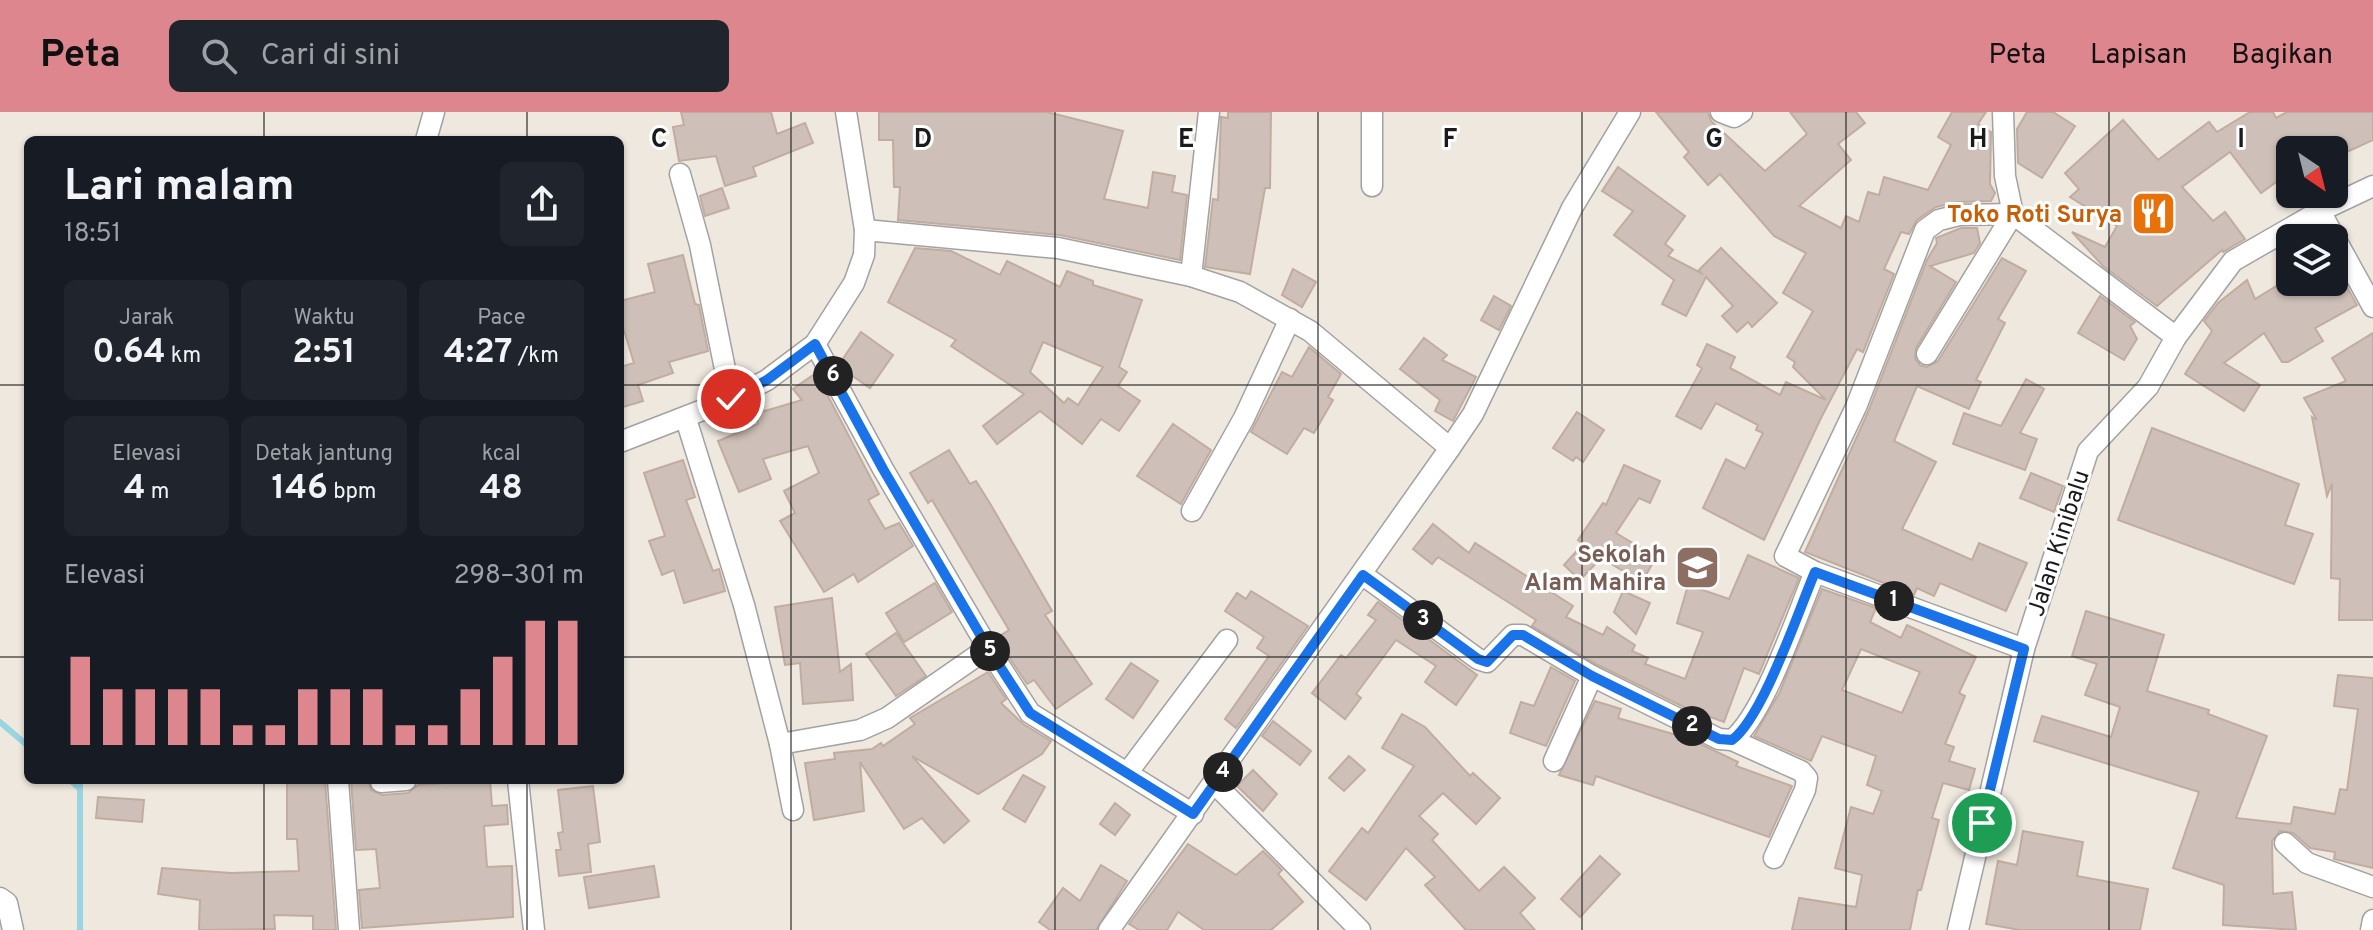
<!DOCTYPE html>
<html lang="id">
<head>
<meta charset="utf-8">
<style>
  body { margin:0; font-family:Overpass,sans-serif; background:#20242c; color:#f1f3f6; height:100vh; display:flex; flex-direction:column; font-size:30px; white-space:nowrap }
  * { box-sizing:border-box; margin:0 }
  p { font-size:26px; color:#9ea1a6 }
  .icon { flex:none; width:44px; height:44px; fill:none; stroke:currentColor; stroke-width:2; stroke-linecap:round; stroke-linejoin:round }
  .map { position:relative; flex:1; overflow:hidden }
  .drawer { position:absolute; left:24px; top:24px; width:600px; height:648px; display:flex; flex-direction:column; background:#171b24; border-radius:12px; box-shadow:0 2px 6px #0004 }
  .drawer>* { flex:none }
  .needle { width:52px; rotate:145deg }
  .fabs { position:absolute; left:2276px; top:24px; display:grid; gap:16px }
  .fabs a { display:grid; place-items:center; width:72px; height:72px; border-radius:12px; background:#171b24; box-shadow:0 2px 6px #0004; font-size:40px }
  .pin { position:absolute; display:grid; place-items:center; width:68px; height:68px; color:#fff; margin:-34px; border:4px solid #fff; border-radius:50%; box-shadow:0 2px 8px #0007 }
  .km { position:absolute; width:40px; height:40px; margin:-20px; border-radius:50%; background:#222; color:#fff; font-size:22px; line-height:40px; text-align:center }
  .round { display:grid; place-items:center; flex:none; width:84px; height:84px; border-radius:12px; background:#20242c }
  .summary { display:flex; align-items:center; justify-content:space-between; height:136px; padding:0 40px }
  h1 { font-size:44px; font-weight:700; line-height:60px }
  .metrics { display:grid; grid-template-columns:repeat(3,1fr); gap:12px; height:136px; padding:8px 40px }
  .metrics div { display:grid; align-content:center; border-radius:12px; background:#20242c; text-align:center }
  .metrics b { font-size:34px; font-weight:700 }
  .metrics small { font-size:22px; font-weight:400 }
  .metrics p { font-size:22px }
  .chart { height:224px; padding:16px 40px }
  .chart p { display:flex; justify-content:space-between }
  .chart svg { width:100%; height:144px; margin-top:8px; stroke:#dd868d; stroke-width:6 }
  header { display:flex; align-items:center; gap:48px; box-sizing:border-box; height:112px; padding:0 40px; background:#dd868d; color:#111 }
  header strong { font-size:38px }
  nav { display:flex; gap:44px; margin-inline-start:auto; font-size:28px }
  .search { width:560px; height:72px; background:#20242c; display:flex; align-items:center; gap:20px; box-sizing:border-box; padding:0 28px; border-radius:12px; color:#9ea1a6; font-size:30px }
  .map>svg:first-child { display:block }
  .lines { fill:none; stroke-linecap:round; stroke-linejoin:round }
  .stream { stroke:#99d5e1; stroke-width:6 }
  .building { fill:#cec0b8; stroke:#c1aca0; stroke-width:2; fill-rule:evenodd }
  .street-casing { stroke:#a2a2a2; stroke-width:23 }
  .street { stroke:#fff; stroke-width:20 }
  .route-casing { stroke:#fff; stroke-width:16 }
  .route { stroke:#1a73e8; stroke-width:10 }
  .grid { fill:none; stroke:#1b1b1b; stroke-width:2; stroke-opacity:0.55 }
  .labels { text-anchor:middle; stroke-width:6; stroke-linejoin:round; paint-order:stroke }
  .food-label { font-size:24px; font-weight:bold; fill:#c56008; stroke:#fff; text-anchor:end }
  .street-label { font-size:24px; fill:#1b1b1b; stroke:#fff }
  .education-label { font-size:24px; font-weight:bold; fill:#785e54; stroke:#fff; text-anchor:end }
  .grid-label { font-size:26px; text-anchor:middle; font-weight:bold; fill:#1b1b1b; stroke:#fff; stroke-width:6; stroke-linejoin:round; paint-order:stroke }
</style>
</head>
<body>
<header>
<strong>Peta</strong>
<div class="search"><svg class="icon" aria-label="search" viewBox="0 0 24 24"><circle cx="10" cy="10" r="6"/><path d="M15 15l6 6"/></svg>Cari di sini</div>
<nav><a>Peta</a><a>Lapisan</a><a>Bagikan</a></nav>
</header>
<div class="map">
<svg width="2373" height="818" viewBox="0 0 2373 818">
  <rect width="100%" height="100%" fill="#eee8de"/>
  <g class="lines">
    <g class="stream">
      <path d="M0,610l28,24"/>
      <path d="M70,668l9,8"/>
      <path d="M80,668v150"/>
    </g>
  </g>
  <g class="building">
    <path d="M681,0h90l6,22 28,-11 8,20 -60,24 3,9 -31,10 -9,-30 -37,5 -6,-34 11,-2z"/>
    <path d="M879,0h168l76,19 -19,68 44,9 5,-36 22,4 -3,16 15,3 -7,65 -120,-25 -162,-15 2,-33h-6l-1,-47h-14z"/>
    <path d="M1228,0h43l-1,76h-5l-15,86 -45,-7 8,-68 5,1 3,-83 7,1z"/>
    <path d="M1656,0h52l3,9 54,50 42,-37 -17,-22h66l9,11 -27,21 13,16 -52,46 42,22 5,-12 13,6 9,-30 11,3 5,-18 44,13 23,-45 -13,-8 14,-25h34l-8,12 13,8 -1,52 5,9 -4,8 -33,1 -22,5 -19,13 -8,14 -8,-2 -17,37 10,5 -31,78 -6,-3 -37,71 -56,120 -61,-32 23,-49 19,10 18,-36 -7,-3 2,-5 -42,-22 -15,26 -25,-13 26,-48 -5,-3 10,-21 28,13 -5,11 50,27 6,-13 40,18 -33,-33 2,-5 -8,-5 26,-46 -30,-18 23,-40 -32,-17 -54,-62 -12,11 -24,-28 5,-5z"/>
    <path d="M2027,0h26l22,14 -33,52 -24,-15 -1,-34z"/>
    <path d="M2250,0h23l3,6 11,-6h86v28l-39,18v-8h-44v22l-29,21 -31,-41 -48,35 31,34 12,-9 20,27 -22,13 -1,-2 -65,56 -54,-40 -31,-34 33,15 12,-21 -47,-29 9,-8 -14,-16 58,-53 35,40 51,-38 8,10z"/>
    <path d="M1618,55l67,49 -20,28 8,6 -5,6 33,17 -2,-3 22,-22 56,55 -25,24 -4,-5 -11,10 -15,-16 11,-10 -27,-29 -20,39 -24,-12 12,-24 -60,-45 19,-24 -31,-20z"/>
    <path d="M722,76l7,20 -24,8 -5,-20z"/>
    <path d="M1961,116h16l3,15 -6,10 -44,13 26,16 -40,66 -1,11 5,6 7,2 11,-6 64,-103 24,13 -28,48 7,4 -29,57 5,2 -12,27 -52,-23 -23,55 42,21 -34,67 70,31 7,-17 48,20 -21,48 -66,-28 -6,13 -17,-8 -3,7 -109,-43 63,-140 59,-152 10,-17 -1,-5z"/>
    <path d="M915,136l36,3 49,24 7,-14 53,26 7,-16 26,10v4l49,15 -23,67 8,5 -9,14 22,15 -21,30 -18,-12 -19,25 -42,-33 -43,33 -14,-18 41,-32 -73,-48 5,-6 -68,-38zM1043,230l60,25 -25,38 -10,-7 -4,5 -34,-31z"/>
    <path d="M683,143l12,49 4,1 9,46 -39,11 4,11 -35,12 5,16 -23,7v-41l14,-4 -14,-46v-16l35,-9 -7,-28z"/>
    <path d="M1293,157l23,13 -14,25 -20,-12z"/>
    <path d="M2247,168l8,19 28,-17h61l13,23 -42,23 8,13 -35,21h-6l-18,-29 -40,30 36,22 -16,26 -59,-37 27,-43 -8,-10 14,-18z"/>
    <path d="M1494,184l17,10 -12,24 -18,-10z"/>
    <path d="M2100,184l35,26 -5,4 7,13 -13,21 -46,-27z"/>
    <path d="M861,220l32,23 -23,33 -26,-18 -4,-7z"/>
    <path d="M2373,221v287h-34l1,-41 -9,-1 1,-94 -5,12 -15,-79 5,3 -13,-22 42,-17 -14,-23z"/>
    <path d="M1424,226l23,17 -5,5 34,17 -23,44 -18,-10 5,-11 -40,-31z"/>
    <path d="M1309,235l32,27 -13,23 5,3 -19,33 -10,-5 -17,26 -36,-22 31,-60 10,5z"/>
    <path d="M816,261l63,121 -11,6 17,29 14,-6 14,23 -55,36 -4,-8 -30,18 -44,-71 15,-8 -11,-22 35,-18 -11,-27 -45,13 8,20 -32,13 -21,-51 40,-17 -3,-10 47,-14 -9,-11z"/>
    <path d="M2026,267l18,10 -24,44 17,6 -12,31 -72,-26 11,-31 37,13z"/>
    <path d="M1577,300l27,18 -21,32 -7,-5 -3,4 -20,-13z"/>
    <path d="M1173,312l38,26 -30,54 -44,-28z"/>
    <path d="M2152,316l147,56 -14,41 28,9 -19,50 -176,-64z"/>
    <path d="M949,338l21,34 6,-3 15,24 61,106 -7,4 47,69 -36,25 -22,-29 -7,4 -18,-27 -11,-20 11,-7 -77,-130 -4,3 -18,-30z"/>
    <path d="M683,348l12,37 -9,3 27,71 6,-2 6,22 -41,12 -10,-33 -12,5 -13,-34 16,-5 -21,-63z"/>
    <path d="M1624,353l36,16 -10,22 -11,-5 -23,35 40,24 -14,25 -41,-24 -21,22 -16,-15 19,-21 -5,-4 25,-37 3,2z"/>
    <path d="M2031,361l32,13 -9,26 -34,-14z"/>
    <path d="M1433,412l36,29 6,-10 98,63 -7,11 37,18 4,-8 28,18 -3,6 16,7 -3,6 40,15 18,-47 -26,-9 11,-38 41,14 19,-44 51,23 -40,96 -15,-6 -20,54 -38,-14 -88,-43 -66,-39 4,-6 -98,-63 -6,7 -19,-15z"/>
    <path d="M935,471l17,29 -48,30 -18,-29z"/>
    <path d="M1822,477l54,19 -6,14 31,16 6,-13 69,32 -17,36 6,3 -20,48 9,3 -5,14 26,8 -6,21 -26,-7 -11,35 7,2 -18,70h-3l-8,40h-118l7,-32 57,9 6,-32 -27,-7 16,-61 22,7 9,-23 -15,-6 9,-29 -54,-20 -11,25 -57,-25 26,-44zM1861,537l59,23 -18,41 -60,-23z"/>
    <path d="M1251,479l57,35 -72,102 -11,-9 44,-63 -12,-8 7,-11 -39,-26 12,-18 9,6z"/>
    <path d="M1623,479l27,12 -14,31 -22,-22z"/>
    <path d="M832,486l8,74 11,-8 2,36 -50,4 -3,-41 -15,2 -10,-58z"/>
    <path d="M1378,490l99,73 -21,30 -31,-23 11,-16 -40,-26 -40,54 5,4 -16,21 -33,-26 29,-38 5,3 30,-38 -8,-5z"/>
    <path d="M2086,499l78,24 -17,56 62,19 -1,4 59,22 -31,82 55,6 3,-17 41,7 5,-25 7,1 11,-81 -24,-3 4,-31 35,3v190l-39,-9 1,-7 -25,-4 -17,-15 -13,-2 -8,10 1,53 19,-2 4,38 -73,-5 1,-40 -51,-17 26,-76 -165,-51 8,-25 69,21 9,-30 -35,-12 12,-31 -25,-8z"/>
    <path d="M896,521l30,43 -30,20 -30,-42z"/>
    <path d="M1131,551l27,18 -25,37 -27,-19z"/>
    <path d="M1551,555l24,14 -29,65 -36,-13 11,-31 13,4z"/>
    <path d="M988,560l18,27 -5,4 22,21 28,17 -9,13 -64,40 -66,-38 57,65 -25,22 -22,-25 -18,11 -44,-67 4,49 -50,9 -9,-57 30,-4 -1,-6 38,-4 9,-6 2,3 32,-22 -5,-6z"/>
    <path d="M1595,589l26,8 -3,9 72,21 48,23 -2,4 56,20 -23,51 -173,-61 -3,9 -34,-10z"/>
    <path d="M1402,602l23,13 45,49 3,-3 27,25 -24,26 -33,-31 -24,23 19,18 -6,6 47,51 25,-24 31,31 -15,15 15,17h-69l-41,-45 10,-8 -29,-29 -40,52 -37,-29 33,-43 6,5 46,-67 -32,-18z"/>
    <path d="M1273,609l38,30 -11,14 -38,-29z"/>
    <path d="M1349,644l16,14 -21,21 -15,-13z"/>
    <path d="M1253,658l24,24 -14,17 -26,-25z"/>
    <path d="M1023,663l22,12 -20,35 -22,-13z"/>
    <path d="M287,668h38l11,150h-23v-14l-39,-1 1,14 -76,1 1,-30 -42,-6 4,-26 69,5 68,-2 -2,-32h-10z"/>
    <path d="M351,668h17l3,10 11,5 26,-2 10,-8 72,-5 2,26 15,-1 1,19 -24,2 3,41 25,-1 1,51 -151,11 -3,-38 21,-2 -4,-39 -20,1z"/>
    <path d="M593,674l7,56 -12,2 3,28 -32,4 -3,-26h5l-3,-17 5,-1 -5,-42z"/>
    <path d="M98,685l46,3 -2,22 -46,-4z"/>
    <path d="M1115,691l15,12 -15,20 -15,-11z"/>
    <path d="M2023,719l60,11 -6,34 71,13 -8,41h-120l-34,-6 12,-63 19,4z"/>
    <path d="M1188,732l48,31 27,-24 19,19 -4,4 25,28 -32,28h-67l-26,-18 -11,18h-28l-10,-6z"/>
    <path d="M1600,744l20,18 -40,43 -19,-18z"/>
    <path d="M1101,753l26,16 -31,49h-46l-11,-8 24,-34 17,13z"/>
    <path d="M654,754l5,31 -70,11 -5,-31z"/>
  </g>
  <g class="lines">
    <defs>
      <g id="street">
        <path d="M1721,0l13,5 8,-5"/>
        <path d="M426,28l8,-28"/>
        <path d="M680,62l20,71 31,154"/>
        <path d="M1372,74v-74"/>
        <path d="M2320,99l53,96"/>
        <path d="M865,118l193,18 133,28 49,16 70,39 140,117 -341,482"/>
        <path d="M1191,164l18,-164"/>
        <path d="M815,232l68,125 105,179 42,65 163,101"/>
        <path d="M1927,242l86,-140 -8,-38 -2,-64"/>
        <path d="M686,307l58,186 36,139 80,-14 27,-12 101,-70"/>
        <path d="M620,330l111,-43 36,-19 48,-36 39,-61 10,-28 1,-25 -19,-118"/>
        <path d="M1450,336l23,-34 99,-206 58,-96"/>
        <path d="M1192,399l52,-93 46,-99"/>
        <path d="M1363,463l115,84 9,3 26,-27h10l69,41 127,63 13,1c32,-24 66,-128 83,-168"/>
        <path d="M2024,537l-209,-77 -30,-16 71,-149 69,-177 14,-10 20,-5 54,-1 163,123"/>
        <path d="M1732,628l69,31 6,7 -2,12 -31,68"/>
        <path d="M780,632l13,66"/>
        <path d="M1554,649l38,-85"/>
        <path d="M1128,660l99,-132"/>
        <path d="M338,668l11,150"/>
        <path d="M518,668l16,150"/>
        <path d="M381,670l25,-2"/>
        <path d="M1215,672l145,146"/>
        <path d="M2285,731l22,20 66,24"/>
        <path d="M0,786l7,5 6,27"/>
        <path d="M1958,818l66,-281 64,-198 60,-64 28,-50 57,-76 87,-50 53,-25"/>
        <path d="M2371,818l2,-10"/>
      </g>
    </defs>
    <use href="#street" class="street-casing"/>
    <use href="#street" class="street"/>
  </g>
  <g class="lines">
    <defs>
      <path id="route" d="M731,287l36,-19 48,-36 68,125 105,179 42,65 163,101 170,-239 115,84 9,3 26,-27h10l69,41 127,63 13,1c31,-23 66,-128 83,-168l209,77 -42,174"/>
    </defs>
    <use href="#route" class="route-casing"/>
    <use href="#route" class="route"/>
  </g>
  <path class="grid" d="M264,0v28M527,0v28M791,0v818M1055,0v818M1318,0v818M1582,0v818M1846,0v818M2109,0v818M0,273h28M620,273h1753M0,545h28M620,545h1753M264,668v150M527,668v150"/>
  <defs>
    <symbol id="restaurant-square" viewBox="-11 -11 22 22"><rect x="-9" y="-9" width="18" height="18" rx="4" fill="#e8710a" stroke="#fff"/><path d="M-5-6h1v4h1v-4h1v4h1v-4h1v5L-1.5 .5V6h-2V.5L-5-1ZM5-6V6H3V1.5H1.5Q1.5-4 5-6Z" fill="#fff"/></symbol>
    <symbol id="school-square" viewBox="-11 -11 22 22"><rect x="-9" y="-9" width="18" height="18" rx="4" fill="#8d6e63" stroke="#fff"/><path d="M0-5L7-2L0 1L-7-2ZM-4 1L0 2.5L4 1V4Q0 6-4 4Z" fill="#fff"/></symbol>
  </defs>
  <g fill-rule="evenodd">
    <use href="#restaurant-square" x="2128" y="76" width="51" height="51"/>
    <use href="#school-square" x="1672" y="430" width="51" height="51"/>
  </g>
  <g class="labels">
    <g class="food-label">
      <text x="2122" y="110">Toko Roti Surya</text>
    </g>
    <g class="street-label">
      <text transform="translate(2058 431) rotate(-72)" y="8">Jalan Kinibalu</text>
    </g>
    <g class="education-label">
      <text x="1666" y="450">Sekolah<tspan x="1666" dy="28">Alam Mahira</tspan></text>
    </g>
  </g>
  <g class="grid-label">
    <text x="659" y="35">C</text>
    <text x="923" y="35">D</text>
    <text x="1186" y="35">E</text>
    <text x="1450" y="35">F</text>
    <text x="1714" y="35">G</text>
    <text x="1978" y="35">H</text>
    <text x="2241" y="35">I</text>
  </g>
</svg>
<div class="fabs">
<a><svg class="needle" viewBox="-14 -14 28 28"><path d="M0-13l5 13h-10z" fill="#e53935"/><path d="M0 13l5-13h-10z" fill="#9ea1a6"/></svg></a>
<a><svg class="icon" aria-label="layers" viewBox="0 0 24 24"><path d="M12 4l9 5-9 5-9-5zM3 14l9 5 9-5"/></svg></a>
</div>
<div class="pin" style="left:1982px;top:711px;background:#1e9e55"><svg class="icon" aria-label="arrive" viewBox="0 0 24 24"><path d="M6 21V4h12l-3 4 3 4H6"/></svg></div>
<div class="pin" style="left:731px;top:287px;background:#d93025"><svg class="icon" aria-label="check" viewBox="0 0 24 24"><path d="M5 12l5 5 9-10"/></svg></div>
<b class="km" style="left:1894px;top:489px">1</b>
<b class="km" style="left:1692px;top:614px">2</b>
<b class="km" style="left:1423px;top:508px">3</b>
<b class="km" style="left:1223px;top:660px">4</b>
<b class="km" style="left:990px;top:539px">5</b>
<b class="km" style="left:833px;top:264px">6</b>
<section class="drawer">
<div class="summary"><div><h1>Lari malam</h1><p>18:51</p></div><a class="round"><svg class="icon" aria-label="share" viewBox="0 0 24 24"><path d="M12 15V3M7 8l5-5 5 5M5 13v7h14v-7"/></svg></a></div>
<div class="metrics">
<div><p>Jarak</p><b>0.64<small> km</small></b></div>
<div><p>Waktu</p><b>2:51</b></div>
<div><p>Pace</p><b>4:27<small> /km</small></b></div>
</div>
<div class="metrics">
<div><p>Elevasi</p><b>4<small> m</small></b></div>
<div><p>Detak jantung</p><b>146<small> bpm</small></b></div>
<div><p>kcal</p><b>48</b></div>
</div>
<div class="chart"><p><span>Elevasi</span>298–301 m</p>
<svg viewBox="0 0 160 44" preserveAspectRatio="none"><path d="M5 44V17M15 44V27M25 44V27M35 44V27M45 44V27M55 44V38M65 44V38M75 44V27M85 44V27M95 44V27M105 44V38M115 44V38M125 44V27M135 44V17M145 44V6M155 44V6"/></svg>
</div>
</section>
</div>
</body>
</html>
